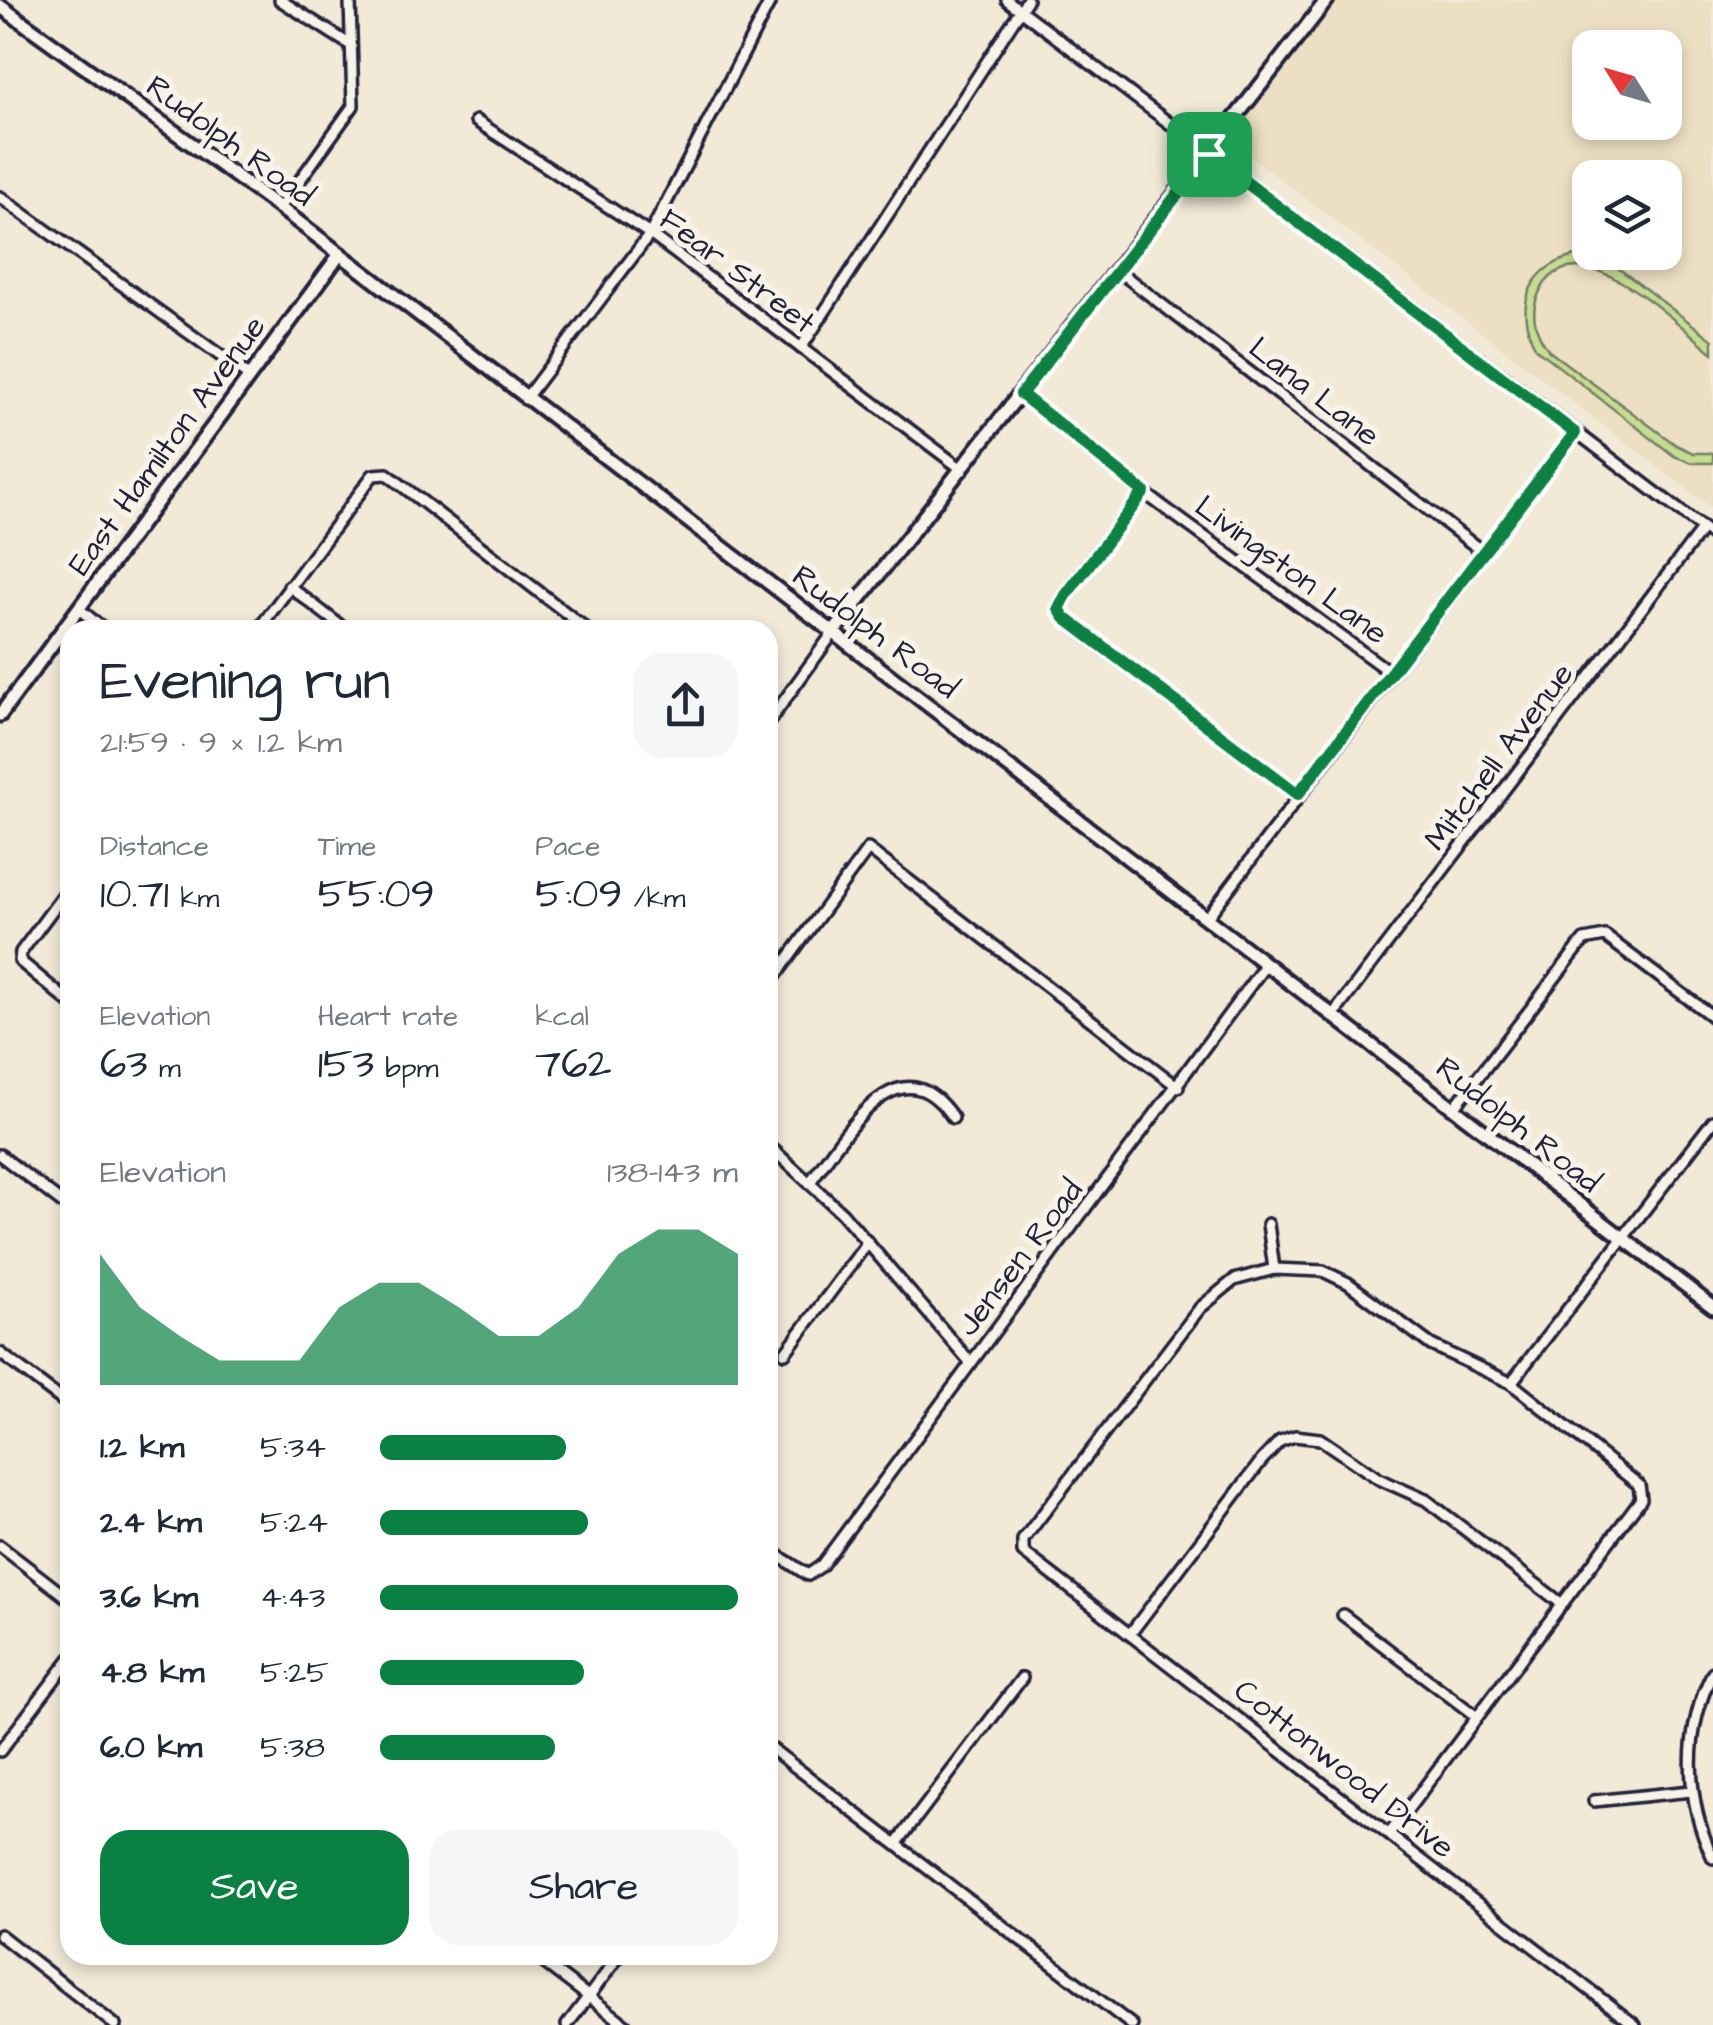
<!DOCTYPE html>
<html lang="en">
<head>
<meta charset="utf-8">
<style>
  body { margin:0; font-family:"Architects Daughter",sans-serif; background:#f6f6f7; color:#1f2937; height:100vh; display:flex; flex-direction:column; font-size:38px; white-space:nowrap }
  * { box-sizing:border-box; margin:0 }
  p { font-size:32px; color:#747a83 }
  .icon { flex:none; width:55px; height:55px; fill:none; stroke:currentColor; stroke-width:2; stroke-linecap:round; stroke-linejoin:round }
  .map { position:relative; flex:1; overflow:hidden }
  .details { position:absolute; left:60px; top:620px; width:718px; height:1345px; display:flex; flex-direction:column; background:#fff; border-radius:30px; box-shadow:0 5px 15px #0003 }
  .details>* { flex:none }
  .needle { width:65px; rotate:307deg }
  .tools { position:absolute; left:1572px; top:30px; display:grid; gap:20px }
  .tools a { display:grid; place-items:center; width:110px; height:110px; border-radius:20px; background:#fff; box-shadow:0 5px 15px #0003; font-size:50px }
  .pin { position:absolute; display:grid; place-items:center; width:85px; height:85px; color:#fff; margin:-42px; border-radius:20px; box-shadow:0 5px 15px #0006 }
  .round { display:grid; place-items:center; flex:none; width:105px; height:105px; border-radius:30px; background:#f6f6f7 }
  .overview { display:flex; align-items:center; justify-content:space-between; height:170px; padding:0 40px }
  h1 { font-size:55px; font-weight:600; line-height:75px }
  .figures { display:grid; grid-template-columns:repeat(3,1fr); gap:15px; height:170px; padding:10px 40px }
  .figures div { display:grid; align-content:center }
  .figures b { font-size:42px; font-weight:600 }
  .figures small { font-size:28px; font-weight:400 }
  .figures p { font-size:28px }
  .chart { height:280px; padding:20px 40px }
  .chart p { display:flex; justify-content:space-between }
  .chart svg { width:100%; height:180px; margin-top:10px; fill:#0b8043; opacity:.7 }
  .cta { display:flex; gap:20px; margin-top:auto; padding:20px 40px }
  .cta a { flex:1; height:115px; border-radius:30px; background:#0b8043; color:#fff; font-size:40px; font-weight:600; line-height:115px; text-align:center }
  .cta a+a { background:#f6f6f7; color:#1f2937 }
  ul { padding:0 40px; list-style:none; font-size:32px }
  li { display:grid; grid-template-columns:160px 120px 1fr; align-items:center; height:75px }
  li i { height:25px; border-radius:12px; background:#0b8043 }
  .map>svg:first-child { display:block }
  .built { fill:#ecdfc3; fill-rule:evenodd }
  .green { fill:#c5dc92; stroke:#747f66; stroke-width:2.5 }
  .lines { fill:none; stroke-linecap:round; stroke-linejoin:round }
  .street-casing { stroke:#22223b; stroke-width:16 }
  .secondary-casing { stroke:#22223b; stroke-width:19 }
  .street { stroke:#f7f3e8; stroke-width:9 }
  .secondary { stroke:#f7f3e8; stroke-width:11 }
  .route-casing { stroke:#fff; stroke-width:20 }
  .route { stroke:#0b8043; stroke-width:12 }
  .labels { text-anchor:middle; stroke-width:10; stroke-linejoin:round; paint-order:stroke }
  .street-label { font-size:32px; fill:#22223b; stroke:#f7f3e8 }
</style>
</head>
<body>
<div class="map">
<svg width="1713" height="2025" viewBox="0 0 1713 2025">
  <rect width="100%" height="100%" fill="#f2ead7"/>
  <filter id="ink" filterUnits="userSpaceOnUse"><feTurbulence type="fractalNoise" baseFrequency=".01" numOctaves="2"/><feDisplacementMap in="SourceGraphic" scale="20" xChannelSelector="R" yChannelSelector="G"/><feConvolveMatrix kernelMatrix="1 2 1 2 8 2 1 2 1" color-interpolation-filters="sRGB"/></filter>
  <g filter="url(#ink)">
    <path class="built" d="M1328,0h385v509l-475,-362 -29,8zM1590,48h75v74h-75zM1590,178h75v74h-75z"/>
    <path class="green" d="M1582,255l32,10 99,75v13c-37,-29 -138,-134 -174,-60 -10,21 -3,41 10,58l127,94 17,8h20v10h-21l-18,-7 -138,-107c-25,-45 -4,-87 46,-94z"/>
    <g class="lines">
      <defs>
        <g id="street">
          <path d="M280,0l69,44"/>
          <path d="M1007,0l706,536"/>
          <path d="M476,121l174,113 313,236"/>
          <path d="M0,197l250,180"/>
          <path d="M280,208l73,-102 -3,-106"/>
          <path d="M1117,270l366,282"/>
          <path d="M801,348l226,-348"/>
          <path d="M1021,394l122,98 248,181"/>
          <path d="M525,399l125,-165 121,-234"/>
          <path d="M1143,492l-68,89 -16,28 13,16 226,169"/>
          <path d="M289,586l57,44"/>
          <path d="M79,609l26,21"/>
          <path d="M258,630l115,-155 14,-1 201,156"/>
          <path d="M768,723l65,-90"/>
          <path d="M70,886l-49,66 -1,9 50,42"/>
          <path d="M1206,919l369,-486"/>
          <path d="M768,986l100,-137 310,238"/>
          <path d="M1333,1015l370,-487"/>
          <path d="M1454,1108l130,-168 21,-4 108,81"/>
          <path d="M768,1145l74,68 129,150"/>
          <path d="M0,1155l70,54"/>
          <path d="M810,1182c34,-44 88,-145 143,-64"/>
          <path d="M1268,1224l6,45"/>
          <path d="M0,1353l70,53"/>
          <path d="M785,1353l83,-111"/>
          <path d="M1511,1383l202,-262"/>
          <path d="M0,1546l70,54"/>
          <path d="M768,1549l40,26 13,-9 445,-602"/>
          <path d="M1343,1615l134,102"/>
          <path d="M1130,1634l132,-174 18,-19 15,-5 25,3 59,40 47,21 136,104"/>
          <path d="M1713,1672c-30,59 -28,127 0,186"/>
          <path d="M768,1746l364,279"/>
          <path d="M0,1751l70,-92"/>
          <path d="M1594,1801l97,-10"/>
          <path d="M1390,1833l251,-334 -2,-14 -128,-102 -80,-38 -83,-62 -25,-12 -49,-2 -40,11 -34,28 -177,232v12l612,473"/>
          <path d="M897,1843l125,-165"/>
          <path d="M0,1935l115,90"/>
          <path d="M534,1955l92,70"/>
          <path d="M567,2025l53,-70"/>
        </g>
        <g id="secondary">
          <path d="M0,6l280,202 1433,1099"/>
          <path d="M833,633l494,-633"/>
          <path d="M0,715l340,-461"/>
        </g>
      </defs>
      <use href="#street" class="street-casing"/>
      <use href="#secondary" class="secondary-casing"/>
      <use href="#street" class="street"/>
      <use href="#secondary" class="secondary"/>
    </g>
  </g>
  <g class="lines" filter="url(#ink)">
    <defs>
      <path id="route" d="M1209,154l366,279 -277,361 -233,-176 -6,-9 7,-14 78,-103 -123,-98z"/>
    </defs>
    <use href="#route" class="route-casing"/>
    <use href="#route" class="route"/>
  </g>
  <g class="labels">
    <g class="street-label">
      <text transform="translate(231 140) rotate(36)" y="11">Rudolph Road</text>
      <text transform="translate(738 270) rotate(37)" y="11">Fear Street</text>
      <text transform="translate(1315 391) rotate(38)" y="11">Lana Lane</text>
      <text transform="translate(166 445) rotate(-54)" y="11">East Hamilton Avenue</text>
      <text transform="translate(1292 569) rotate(36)" y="11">Livingston Lane</text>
      <text transform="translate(876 631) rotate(37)" y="11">Rudolph Road</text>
      <text transform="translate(1498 756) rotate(-53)" y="11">Mitchell Avenue</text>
      <text transform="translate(1519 1124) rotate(38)" y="11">Rudolph Road</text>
      <text transform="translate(1019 1257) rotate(-53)" y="11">Jensen Road</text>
      <text transform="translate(1345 1768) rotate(38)" y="11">Cottonwood Drive</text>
    </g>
  </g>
</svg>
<div class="tools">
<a><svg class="needle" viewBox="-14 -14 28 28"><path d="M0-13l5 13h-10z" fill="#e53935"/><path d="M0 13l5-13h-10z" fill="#747a83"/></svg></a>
<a><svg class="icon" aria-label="layers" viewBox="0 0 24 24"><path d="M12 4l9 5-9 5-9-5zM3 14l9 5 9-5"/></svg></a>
</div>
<div class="pin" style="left:1209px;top:154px;background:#1e9e55"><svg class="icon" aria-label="arrive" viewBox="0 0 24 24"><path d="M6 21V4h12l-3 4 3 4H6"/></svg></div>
<section class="details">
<div class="overview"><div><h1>Evening run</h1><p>21:59 · 9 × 1.2 km</p></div><a class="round"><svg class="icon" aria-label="share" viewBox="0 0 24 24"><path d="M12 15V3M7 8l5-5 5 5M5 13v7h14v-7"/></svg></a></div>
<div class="figures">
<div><p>Distance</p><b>10.71<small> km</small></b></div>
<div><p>Time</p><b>55:09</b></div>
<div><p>Pace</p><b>5:09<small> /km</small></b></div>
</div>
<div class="figures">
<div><p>Elevation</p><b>63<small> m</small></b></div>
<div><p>Heart rate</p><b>153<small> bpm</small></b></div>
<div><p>kcal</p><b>762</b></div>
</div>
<div class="chart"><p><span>Elevation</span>138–143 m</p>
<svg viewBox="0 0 160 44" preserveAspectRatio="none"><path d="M0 44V12L10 25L20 32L30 38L40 38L50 38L60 25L70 19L80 19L90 25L100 32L110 32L120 25L130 12L140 6L150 6L160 12V44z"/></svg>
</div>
<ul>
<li><b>1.2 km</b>5:34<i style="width:52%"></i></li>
<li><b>2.4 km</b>5:24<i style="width:58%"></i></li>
<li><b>3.6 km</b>4:43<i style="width:100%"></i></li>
<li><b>4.8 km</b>5:25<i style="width:57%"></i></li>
<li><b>6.0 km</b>5:38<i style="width:49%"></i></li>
</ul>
<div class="cta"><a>Save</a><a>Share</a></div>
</section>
</div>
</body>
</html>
